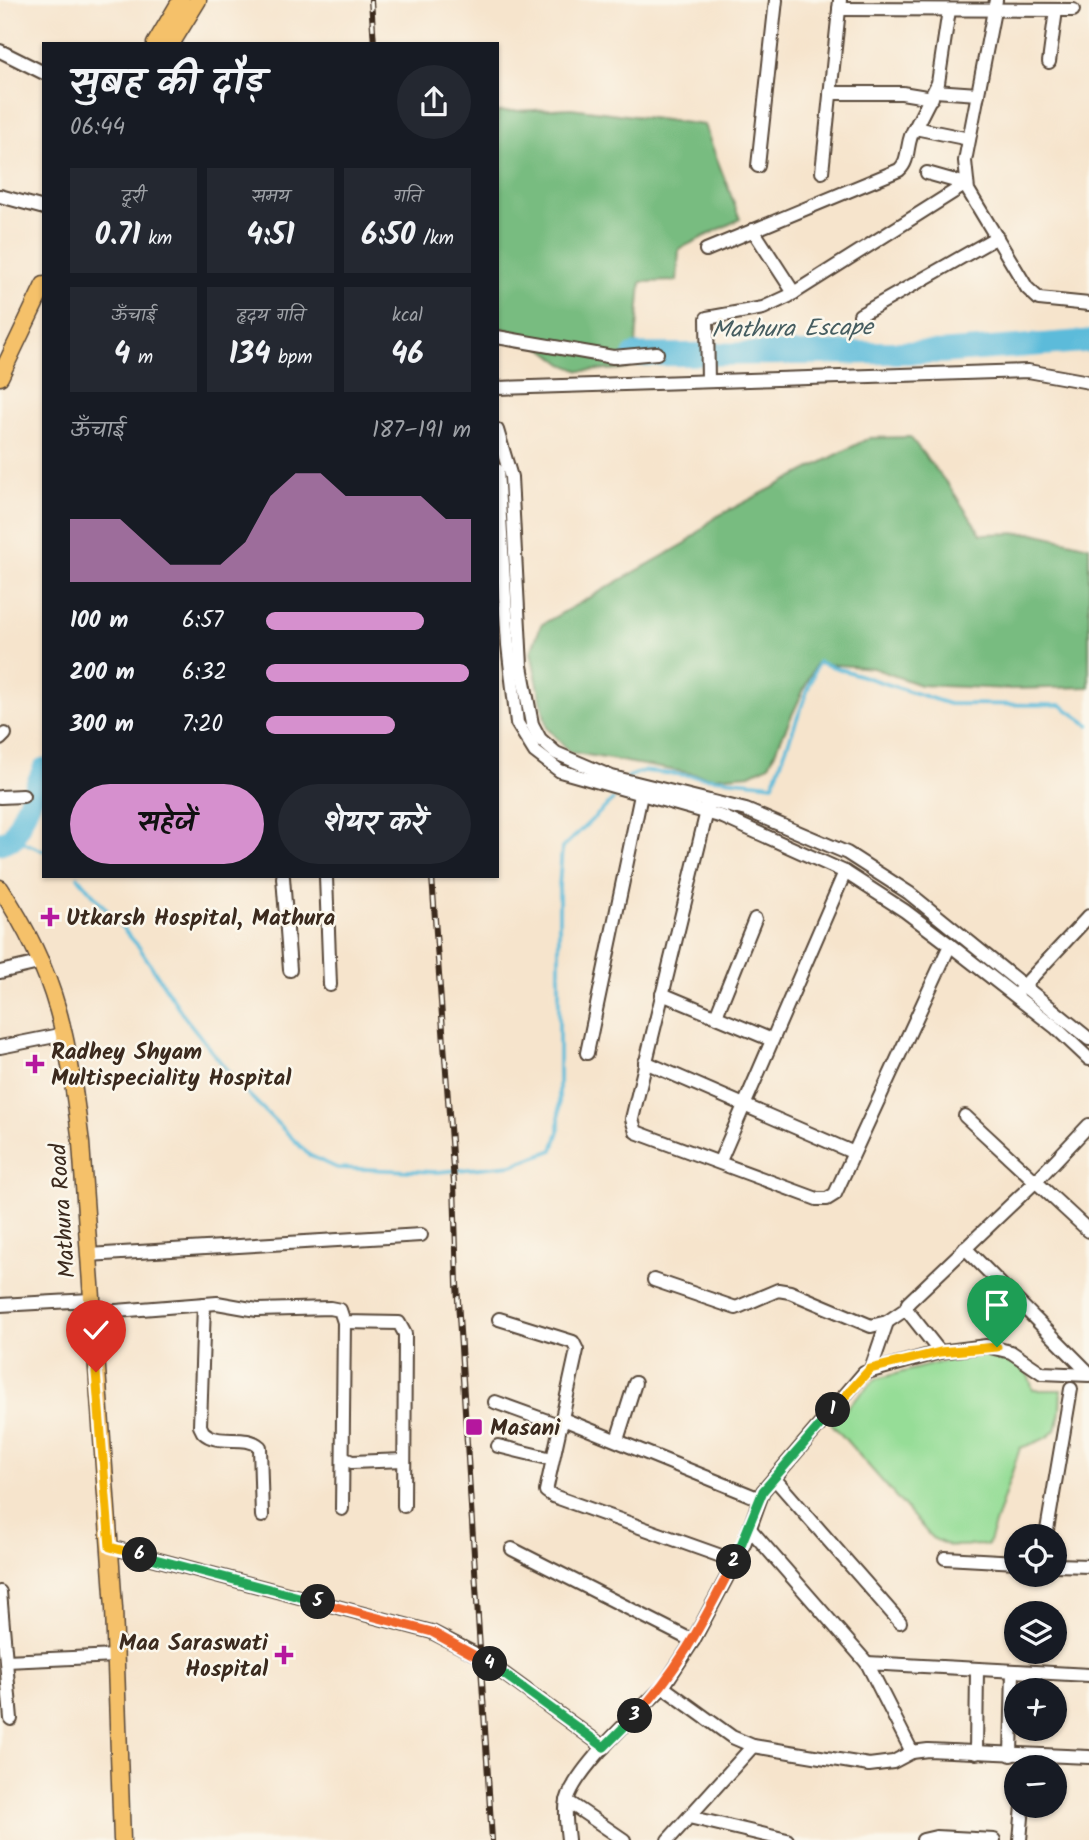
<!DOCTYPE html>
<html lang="hi">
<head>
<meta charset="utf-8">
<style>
  body { margin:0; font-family:Kalam,"Playpen Sans Deva",sans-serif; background:#242831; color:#f1f3f6; height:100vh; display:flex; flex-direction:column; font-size:26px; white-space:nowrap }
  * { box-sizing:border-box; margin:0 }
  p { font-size:23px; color:#9ea1a6 }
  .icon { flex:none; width:38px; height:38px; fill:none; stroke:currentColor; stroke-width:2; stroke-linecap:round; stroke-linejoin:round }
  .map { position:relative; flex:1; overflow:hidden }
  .sheet { position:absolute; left:42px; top:42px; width:457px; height:836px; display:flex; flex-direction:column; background:#171b24; border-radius:0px; box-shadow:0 2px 5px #0004 }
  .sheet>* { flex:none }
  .controls { position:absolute; left:1004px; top:1524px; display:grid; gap:14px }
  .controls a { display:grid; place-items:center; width:63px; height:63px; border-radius:50%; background:#171b24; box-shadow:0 2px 5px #0004; font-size:35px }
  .pin { position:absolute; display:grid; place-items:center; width:60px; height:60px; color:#fff; margin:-72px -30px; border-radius:50% 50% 50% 0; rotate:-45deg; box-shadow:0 0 7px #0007 }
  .pin .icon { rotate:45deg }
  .km { position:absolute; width:35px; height:35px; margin:-18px; border-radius:50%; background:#222; color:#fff; font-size:19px; line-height:35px; text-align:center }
  .round { display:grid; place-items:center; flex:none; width:74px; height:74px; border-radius:37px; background:#242831 }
  .head { display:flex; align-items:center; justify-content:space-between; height:119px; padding:0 28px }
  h1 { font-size:38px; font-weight:700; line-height:52px }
  .figures { display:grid; grid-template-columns:repeat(3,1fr); gap:10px; height:119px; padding:7px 28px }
  .figures div { display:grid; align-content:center; border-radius:0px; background:#242831; text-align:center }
  .figures b { font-size:30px; font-weight:700 }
  .figures small { font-size:19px; font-weight:400 }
  .figures p { font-size:19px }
  .chart { height:196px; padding:14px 28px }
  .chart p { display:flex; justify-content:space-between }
  .chart svg { width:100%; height:126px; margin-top:7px; fill:#d690ce; opacity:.7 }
  .primary-button { display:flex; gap:14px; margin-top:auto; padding:14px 28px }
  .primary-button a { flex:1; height:80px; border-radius:42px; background:#d690ce; color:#111; font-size:28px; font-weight:700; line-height:80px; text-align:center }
  .primary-button a+a { background:#242831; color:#f1f3f6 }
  ul { padding:0 28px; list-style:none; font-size:23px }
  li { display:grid; grid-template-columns:112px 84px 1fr; align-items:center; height:52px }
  li i { height:18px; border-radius:9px; background:#d690ce }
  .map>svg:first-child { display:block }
  .green { fill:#96dd97; stroke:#68845a; stroke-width:2 }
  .forest { fill:#78bc80; stroke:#5a734f; stroke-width:2 }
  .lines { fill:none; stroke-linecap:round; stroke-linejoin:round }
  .stream { stroke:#5bbbda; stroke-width:3.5 }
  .river { stroke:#5bbbda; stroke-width:23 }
  .minor-casing { stroke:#574638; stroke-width:16 }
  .major-casing { stroke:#574638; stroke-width:19 }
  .minor { stroke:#fff; stroke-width:12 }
  .major { stroke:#f5c16b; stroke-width:16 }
  .rail-casing { stroke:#3b2a1e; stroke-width:6 }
  .rail { stroke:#fbf7ec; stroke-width:3.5; stroke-dasharray:10; stroke-linecap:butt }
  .split-1-casing { stroke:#fff; stroke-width:14 }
  .split-2-casing { stroke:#fff; stroke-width:14 }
  .split-3-casing { stroke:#fff; stroke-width:14 }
  .split-4-casing { stroke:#fff; stroke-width:14 }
  .split-5-casing { stroke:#fff; stroke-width:14 }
  .split-6-casing { stroke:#fff; stroke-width:14 }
  .split-7-casing { stroke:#fff; stroke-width:14 }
  .split-1 { stroke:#f5b400; stroke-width:9 }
  .split-2 { stroke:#22a559; stroke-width:9 }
  .split-3 { stroke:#f0652b; stroke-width:9 }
  .split-4 { stroke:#22a559; stroke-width:9 }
  .split-5 { stroke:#f0652b; stroke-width:9 }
  .split-6 { stroke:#22a559; stroke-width:9 }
  .split-7 { stroke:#f5b400; stroke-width:9 }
  .poi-dot { fill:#b5179e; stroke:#fbf7ec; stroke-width:2.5 }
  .labels { text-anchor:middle; stroke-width:5; stroke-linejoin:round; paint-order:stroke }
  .poi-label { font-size:23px; font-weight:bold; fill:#3b2a1e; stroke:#fbf7ec; text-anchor:start }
  .street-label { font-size:23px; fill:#3b2a1e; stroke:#fbf7ec }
  .water-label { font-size:24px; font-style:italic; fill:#465d60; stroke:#fbf7ec }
</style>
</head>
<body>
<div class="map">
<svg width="1089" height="1840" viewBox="0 0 1089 1840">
  <rect width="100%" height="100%" fill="#fbf7ec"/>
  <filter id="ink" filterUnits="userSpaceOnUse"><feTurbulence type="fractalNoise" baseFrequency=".0143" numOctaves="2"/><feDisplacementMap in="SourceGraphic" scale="14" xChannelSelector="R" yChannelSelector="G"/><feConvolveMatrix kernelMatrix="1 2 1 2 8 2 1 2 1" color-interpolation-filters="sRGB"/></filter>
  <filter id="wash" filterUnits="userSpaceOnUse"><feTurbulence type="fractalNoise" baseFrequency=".00686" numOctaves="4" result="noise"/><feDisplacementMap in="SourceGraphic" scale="28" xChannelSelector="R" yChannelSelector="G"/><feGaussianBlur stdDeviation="1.57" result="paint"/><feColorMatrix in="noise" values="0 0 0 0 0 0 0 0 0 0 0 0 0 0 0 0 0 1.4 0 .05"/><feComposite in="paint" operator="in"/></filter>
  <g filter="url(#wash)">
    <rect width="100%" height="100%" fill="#f6e4cc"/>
    <path class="green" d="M1002,1353l11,2 16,22 4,13h28c-2,42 0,44 -41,58l-32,97 -39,1 -17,-8 -101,-115 45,-44 85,-22z"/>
    <g class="forest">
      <path d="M571,108l133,17 36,94 -61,30 -2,32 -36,1 -5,61 -9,26 -47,2 -17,-7 -39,-30 -27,-7v-215z"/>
      <path d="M910,437l42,53 29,44 53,-1 55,13v141l-81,2 -88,-4 -47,-17 -57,-5 -47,102 -19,9 -38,3 -142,-25 -23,-24 -16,-76 10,-27 145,-82 28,-25 155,-80z"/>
    </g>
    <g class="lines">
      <g class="stream">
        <path d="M628,777l15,-6 130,13 45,-122 131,42 112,1 28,20"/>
        <path d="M13,838l31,13"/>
        <path d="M78,877l61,70 45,69 54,68 71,71 28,13 100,4 75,-7 41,-15 6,-19v-244l3,-39 51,-48"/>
      </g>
      <g class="river">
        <path d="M634,355l311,-3 144,-11"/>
        <path d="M0,843l13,-5 31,-69"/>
      </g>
    </g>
  </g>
  <g filter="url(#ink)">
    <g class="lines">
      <defs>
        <g id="minor">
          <path d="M996,0l-31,161 3,29 59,98 12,11 50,5"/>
          <path d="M839,9l234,1"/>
          <path d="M0,51l44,22"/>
          <path d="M1049,62l7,-52"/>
          <path d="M935,91l43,3"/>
          <path d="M830,93h72l30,5"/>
          <path d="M915,128l23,-45 11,-73"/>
          <path d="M758,166l18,-166"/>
          <path d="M822,172l18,-172"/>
          <path d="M927,173l39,11"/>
          <path d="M0,196l44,12"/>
          <path d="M753,230l41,63"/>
          <path d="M706,250l193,-80c12,-10 6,-29 16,-42l54,11"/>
          <path d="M860,315l137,-78"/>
          <path d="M497,337l116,20 44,-4"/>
          <path d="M708,381l-1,-63 56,-10 26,-12 177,-112"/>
          <path d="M497,388l531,-17 61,11"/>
          <path d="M497,430l14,47 10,189 11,58 8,15 16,14 56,24 134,33 101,43 62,40 180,146"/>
          <path d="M497,470l11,175 9,78 18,29 25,19 163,46 122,55 60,39 45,34 105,82 34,32"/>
          <path d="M0,739l5,-5"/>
          <path d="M0,797l23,-1"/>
          <path d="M708,807l-76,312 4,13 181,67h10l8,-5 115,-249"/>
          <path d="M283,877l7,93"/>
          <path d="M326,877l4,108"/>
          <path d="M0,972l43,-10"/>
          <path d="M1020,990l69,-74"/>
          <path d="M662,994l110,46"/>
          <path d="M716,1016l39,-97"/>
          <path d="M0,1047l65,-13"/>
          <path d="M587,1053l55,-263"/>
          <path d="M645,1062l207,90"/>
          <path d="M965,1116l124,115"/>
          <path d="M720,1161l125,-289"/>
          <path d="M965,1248l124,125"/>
          <path d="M88,1255l333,-20"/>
          <path d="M654,1280l82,28 42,-18 12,2 81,34 16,-4 19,-13 2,-6 127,-121 54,-57"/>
          <path d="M204,1304l-4,122 3,6c15,15 42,1 57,15l2,69"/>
          <path d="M0,1305l90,-5"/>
          <path d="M906,1309l34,43"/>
          <path d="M91,1313l126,-10 40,7 73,-2 10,2 4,12 55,1 6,11 -1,172"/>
          <path d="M499,1319l74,23 4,8 -31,141 7,5 182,65"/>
          <path d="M871,1369l16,-47"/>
          <path d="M495,1402l66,24"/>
          <path d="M563,1419l197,80"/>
          <path d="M617,1440l18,-57"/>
          <path d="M498,1446l54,13"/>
          <path d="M343,1458l9,4 52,-2"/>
          <path d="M774,1478l126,144"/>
          <path d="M342,1509l2,-187"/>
          <path d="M750,1529l117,134"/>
          <path d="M1046,1536l25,-147"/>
          <path d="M110,1547l322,85 49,25 123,90"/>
          <path d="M512,1549l181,92"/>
          <path d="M945,1558l72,4"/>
          <path d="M1055,1565l34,1"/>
          <path d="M0,1592l11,127"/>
          <path d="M6,1661l110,-5"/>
          <path d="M663,1687l30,-46 50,-94 20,-56 101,-118 76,-21 46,-6 25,6 31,21 47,2"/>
          <path d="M912,1752l-45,-89 222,12"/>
          <path d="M976,1753l1,-84"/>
          <path d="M1011,1755l2,-84"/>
          <path d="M567,1801l57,39"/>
          <path d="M689,1817l98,23"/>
          <path d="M568,1840c-1,-12 -4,-27 -1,-39 8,-32 71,-89 96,-114l69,50 21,9 116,19 24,-3 19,-10 16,-2 161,7"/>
          <path d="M668,1840l85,-94"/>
          <path d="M923,1840l13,-3 58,3"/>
          <path d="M1020,1840l3,-34"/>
        </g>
        <g id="major">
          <path d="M155,44l26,-44"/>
          <path d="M171,44l27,-44"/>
          <path d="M0,377l44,-92"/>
          <path d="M0,888c59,88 68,152 81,255l33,465 8,232"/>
        </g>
      </defs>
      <use href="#minor" class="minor-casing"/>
      <use href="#major" class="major-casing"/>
      <use href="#minor" class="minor"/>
      <use href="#major" class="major"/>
      <defs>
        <g id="rail">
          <path d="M371,0l3,44"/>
          <path d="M432,877l22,306 3,101 35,556"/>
        </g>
      </defs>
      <use href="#rail" class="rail-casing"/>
      <use href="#rail" class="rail"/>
    </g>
  </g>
  <g class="lines" filter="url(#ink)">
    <defs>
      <path id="split-1" d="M833,1410l37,-41 70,-17 57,-5"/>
      <path id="split-2" d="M734,1562l29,-71 70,-81"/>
      <path id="split-3" d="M635,1716c44,-45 70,-98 99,-154"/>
      <path id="split-4" d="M490,1664l114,83 31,-31"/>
      <path id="split-5" d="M318,1602l114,30 58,32"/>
      <path id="split-6" d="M140,1555l178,47"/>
      <path id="split-7" d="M96,1372l14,175 30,8"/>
    </defs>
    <use href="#split-1" class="split-1-casing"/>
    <use href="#split-2" class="split-2-casing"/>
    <use href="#split-3" class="split-3-casing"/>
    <use href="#split-4" class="split-4-casing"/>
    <use href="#split-5" class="split-5-casing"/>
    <use href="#split-6" class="split-6-casing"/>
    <use href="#split-7" class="split-7-casing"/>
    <use href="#split-1" class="split-1"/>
    <use href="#split-2" class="split-2"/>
    <use href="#split-3" class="split-3"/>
    <use href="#split-4" class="split-4"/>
    <use href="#split-5" class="split-5"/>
    <use href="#split-6" class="split-6"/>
    <use href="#split-7" class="split-7"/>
  </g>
  <g class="poi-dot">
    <path d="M46.5 906.5h7v7h7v7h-7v7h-7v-7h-7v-7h7z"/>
    <path d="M31.5 1053.5h7v7h7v7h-7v7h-7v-7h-7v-7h7z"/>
    <rect x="465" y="1418" width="18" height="18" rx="3.5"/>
    <path d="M280.5 1644.5h7v7h7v7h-7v7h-7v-7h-7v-7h7z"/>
  </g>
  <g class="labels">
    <g class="poi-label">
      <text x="66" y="925">Utkarsh Hospital, Mathura</text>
      <text x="51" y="1059">Radhey Shyam<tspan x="51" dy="26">Multispeciality Hospital</tspan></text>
      <text x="490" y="1435">Masani</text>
      <text x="268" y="1650" text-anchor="end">Maa Saraswati<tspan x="268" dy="26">Hospital</tspan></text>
    </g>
    <g class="street-label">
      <text transform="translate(62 1211) rotate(-94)" y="8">Mathura Road</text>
    </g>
    <g class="water-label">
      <text transform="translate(792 328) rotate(-1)" y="8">Mathura Escape</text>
    </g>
  </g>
</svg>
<div class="controls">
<a><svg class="icon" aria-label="locate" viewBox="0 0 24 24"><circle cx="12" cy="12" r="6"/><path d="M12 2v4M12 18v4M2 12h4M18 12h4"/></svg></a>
<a><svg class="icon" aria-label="layers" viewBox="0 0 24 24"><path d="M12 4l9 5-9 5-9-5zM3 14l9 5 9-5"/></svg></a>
<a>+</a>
<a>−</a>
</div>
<div class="pin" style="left:997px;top:1347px;background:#1e9e55"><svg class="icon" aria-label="arrive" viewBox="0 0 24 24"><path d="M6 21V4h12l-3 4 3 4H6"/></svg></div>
<div class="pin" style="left:96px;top:1372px;background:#d93025"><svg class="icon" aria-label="check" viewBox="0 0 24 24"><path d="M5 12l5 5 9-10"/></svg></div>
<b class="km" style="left:833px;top:1410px">1</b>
<b class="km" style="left:734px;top:1562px">2</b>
<b class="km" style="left:635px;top:1716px">3</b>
<b class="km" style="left:490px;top:1664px">4</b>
<b class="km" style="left:318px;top:1602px">5</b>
<b class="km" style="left:140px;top:1555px">6</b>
<section class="sheet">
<div class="head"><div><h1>सुबह की दौड़</h1><p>06:44</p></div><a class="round"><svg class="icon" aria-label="share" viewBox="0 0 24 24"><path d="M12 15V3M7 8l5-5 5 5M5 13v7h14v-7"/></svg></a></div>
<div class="figures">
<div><p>दूरी</p><b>0.71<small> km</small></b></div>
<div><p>समय</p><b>4:51</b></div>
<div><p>गति</p><b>6:50<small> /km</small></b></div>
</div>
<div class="figures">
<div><p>ऊँचाई</p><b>4<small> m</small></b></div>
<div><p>हृदय गति</p><b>134<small> bpm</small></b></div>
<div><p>kcal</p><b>46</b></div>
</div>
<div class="chart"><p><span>ऊँचाई</span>187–191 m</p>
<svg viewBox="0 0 160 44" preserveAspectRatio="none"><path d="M0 44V22L10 22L20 22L30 30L40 38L50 38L60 38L70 30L80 14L90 6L100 6L110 14L120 14L130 14L140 14L150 22L160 22V44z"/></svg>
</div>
<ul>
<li><b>100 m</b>6:57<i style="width:77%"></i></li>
<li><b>200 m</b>6:32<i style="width:99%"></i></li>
<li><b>300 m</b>7:20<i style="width:63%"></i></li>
</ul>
<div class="primary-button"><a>सहेजें</a><a>शेयर करें</a></div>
</section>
</div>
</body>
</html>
